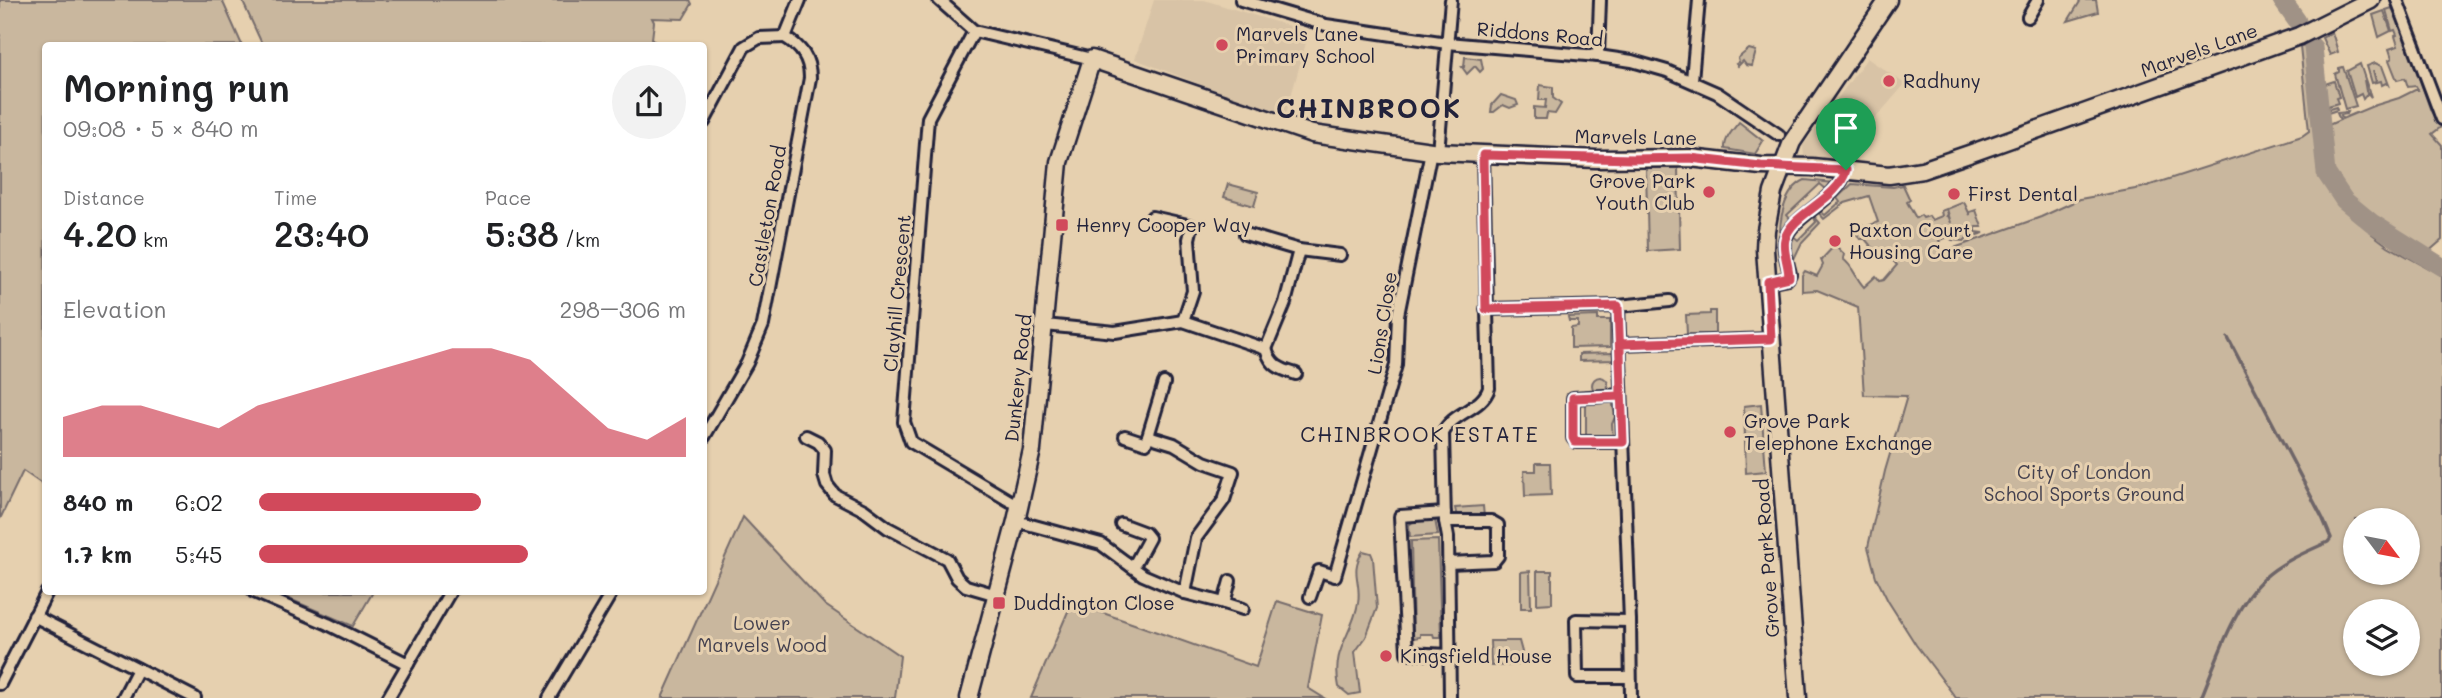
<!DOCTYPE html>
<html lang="en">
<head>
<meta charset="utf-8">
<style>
  body { margin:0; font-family:Mali,sans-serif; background:#f2f2f2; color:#202124; height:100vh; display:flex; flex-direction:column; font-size:26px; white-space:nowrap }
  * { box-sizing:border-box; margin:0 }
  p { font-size:23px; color:#757577 }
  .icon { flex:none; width:38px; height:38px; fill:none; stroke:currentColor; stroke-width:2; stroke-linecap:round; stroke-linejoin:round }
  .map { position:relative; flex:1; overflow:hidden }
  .sheet { position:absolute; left:42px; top:42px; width:665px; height:553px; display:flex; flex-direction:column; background:#fff; border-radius:7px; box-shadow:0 2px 5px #0004 }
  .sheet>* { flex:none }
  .needle { width:46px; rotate:122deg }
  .fabs { position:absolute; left:2343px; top:508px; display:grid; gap:14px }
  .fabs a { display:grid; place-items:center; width:77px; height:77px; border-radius:50%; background:#fff; box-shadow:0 2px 5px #0004; font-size:35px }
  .pin { position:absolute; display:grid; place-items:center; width:60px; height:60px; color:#fff; margin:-72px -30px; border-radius:50% 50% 50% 0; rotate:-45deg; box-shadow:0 0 7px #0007 }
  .pin .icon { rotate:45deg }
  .round { display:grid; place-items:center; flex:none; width:74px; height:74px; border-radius:37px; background:#f2f2f2 }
  .head { display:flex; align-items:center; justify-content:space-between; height:119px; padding:0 21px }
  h1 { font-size:38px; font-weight:600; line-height:52px }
  .figures { display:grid; grid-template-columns:repeat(3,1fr); gap:10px; height:119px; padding:7px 21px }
  .figures div { display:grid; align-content:center }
  .figures b { font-size:35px; font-weight:600 }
  .figures small { font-size:19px; font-weight:400 }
  .figures p { font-size:19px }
  .chart { height:196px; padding:14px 21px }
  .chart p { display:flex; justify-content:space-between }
  .chart svg { width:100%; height:126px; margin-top:7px; fill:#d1495b; opacity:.7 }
  ul { padding:0 21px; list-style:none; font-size:23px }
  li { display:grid; grid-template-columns:112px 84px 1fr; align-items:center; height:52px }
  li i { height:18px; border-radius:9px; background:#d1495b }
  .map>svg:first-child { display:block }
  .built { fill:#d8c3a6 }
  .green { fill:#c9b79e; stroke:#766c6c; stroke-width:2; fill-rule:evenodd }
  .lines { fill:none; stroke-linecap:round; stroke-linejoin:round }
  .stream { stroke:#6e6568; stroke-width:3.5 }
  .river { stroke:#a09286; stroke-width:19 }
  .street-casing { stroke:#22223b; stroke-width:16 }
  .secondary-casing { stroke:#22223b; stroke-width:21 }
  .street { stroke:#e6d0af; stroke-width:10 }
  .secondary { stroke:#e6d0af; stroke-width:16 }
  .route-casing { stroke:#fff; stroke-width:14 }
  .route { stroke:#d1495b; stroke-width:9 }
  .poi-dot { fill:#d1495b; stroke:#e6d0af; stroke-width:2.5 }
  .labels { text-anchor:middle; stroke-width:6; stroke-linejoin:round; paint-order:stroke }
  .poi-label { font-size:19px; fill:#22223b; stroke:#e6d0af; text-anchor:start }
  .street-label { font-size:19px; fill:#22223b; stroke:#e6d0af }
  .park-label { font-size:19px; fill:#43404f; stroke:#e6d0af }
  .neighbourhood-label { font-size:21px; letter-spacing:2px; fill:#22223b; stroke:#e6d0af }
  .district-label { font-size:26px; font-weight:bold; letter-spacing:2px; fill:#22223b; stroke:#e6d0af }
</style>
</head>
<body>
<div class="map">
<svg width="2442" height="698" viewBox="0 0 2442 698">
  <rect width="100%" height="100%" fill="#e6d0af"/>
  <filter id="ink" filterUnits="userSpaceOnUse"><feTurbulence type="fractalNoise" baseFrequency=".0143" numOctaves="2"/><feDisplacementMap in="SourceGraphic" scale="14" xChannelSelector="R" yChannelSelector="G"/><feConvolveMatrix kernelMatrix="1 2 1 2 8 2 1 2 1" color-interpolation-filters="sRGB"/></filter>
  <g filter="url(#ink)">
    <g class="built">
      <path d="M1154,0h50l105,32 -23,82 -48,-15 -103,-40z"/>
      <path d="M1867,58l38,26 -32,37 -18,3 2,39 -49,-4 -4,-3 -1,-10z"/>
    </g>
    <g class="green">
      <path d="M0,0h222l20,45 -196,1 -1,440 -22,-15 -23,48z"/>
      <path d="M242,0h448l2,4 -9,15 -31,-1 2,4 -2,17 6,6 -395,1z"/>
      <path d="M2081,0h15l2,12 -30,9z"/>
      <path d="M2392,8l7,13 32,90 10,16 -9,7 10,11v95l-15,13c-29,-14 -89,-50 -99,-83 -4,-13 -3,-30 -4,-43l16,-7 -3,-7 11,-1 -1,2 -6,1 1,4 31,-13 26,-8 16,-8h3l-2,-4 -8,1 -3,-9 -8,2 -8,-20 3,-2 -3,-9 9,-3 -3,-10 2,-1 -2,-5 -3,1 -6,-21z"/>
      <path d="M2384,11l7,20 -12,6 -6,-22z"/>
      <path d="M2332,32l6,20 -8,3 -8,-17z"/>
      <path d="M2309,45l14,129 19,28 -2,3 33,26 -1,3 16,12 54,30v422h-486l-40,-53 -28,-44 -12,-24 -8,-30 17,-76 22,-75 -43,-1 -6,-88 -41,-17 -15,1v-16l3,-4 12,5 6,-11 -2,-5 14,-15 9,9 -1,5c11,8 11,17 21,28l12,-11 4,5 4,-1 13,-15 -10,-11 -5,5 -17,-20h-5l-8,-9 9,-6 5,3 12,-5 -9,-26 -24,7 -21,16 -7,-8 2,-1 6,5 15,-13 -3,-4 15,-14 41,3 10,-2 7,15 -3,2 9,16 5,-3 2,3 6,-2 3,4 10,-4 -1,-5 5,-2 2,5 -2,3 2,-2 3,8 -4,-14 17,-7 6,13v-3l6,-2 6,17h-6v5l8,1 -17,5 -3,3 -12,-1 -3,-3 -10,3 4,12 98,-35 39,-18 61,-11 161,-52 7,-5 -9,-85zM2356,520h52v52h-52zM2356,611h52v52h-52z"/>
      <path d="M1749,49l7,2 -4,15 -6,-1 -3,-4 -5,5 -2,-2 3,-2 -1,-4z"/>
      <path d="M1465,57l16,2 2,10 -3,3 -5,-6 -8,8 -5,-7h2z"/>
      <path d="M2375,63l7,3 7,19 -3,-2 -4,2 -1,-4 -4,1 -4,-12 3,12 -4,1 -5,-17z"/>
      <path d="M2360,64l11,33 -5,-6 -2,-11 3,14 -4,5 -2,-5 -6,3 -8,-26z"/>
      <path d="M2343,67l13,39 -11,3 -10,-35 4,-2v-4z"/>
      <path d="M2334,81l5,16 -3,1 2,5 -10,3 1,3 7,-2 1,3 -15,5 -3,-29z"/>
      <path d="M1540,85l13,2v11l8,6 -6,10 -8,-1 -1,6h-12v-12l11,1 1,-8h-7z"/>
      <path d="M1501,95l15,5 2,5 -8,3 -7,-3 -9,7h-3l1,-7z"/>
      <path d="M1739,122l24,19 -8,13 -30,-5c-1,-10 8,-19 14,-27z"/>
      <path d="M1646,168h32l2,81 -32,2z"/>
      <path d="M1805,180l30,3 -9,6 -6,-5 -33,31 4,5 -11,22c-1,-21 3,-52 25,-62z"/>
      <path d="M1228,184l30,8 -4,14 -30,-9z"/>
      <path d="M1813,215l7,8 -18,19 -10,21 -3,-18 3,-10 6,5 18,-18z"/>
      <path d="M1710,311h5v24l-28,-1 -1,-19 24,-1z"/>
      <path d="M1598,316v4h12v27l-39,1v-20l7,-1v-6h-9l-1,-4z"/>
      <path d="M1613,353l1,7 -35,1v-7z"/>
      <circle cx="1600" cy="385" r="8"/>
      <path d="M1612,399l3,18 -3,7 1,14 -27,1v-39z"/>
      <path d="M1761,404l5,67 -20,2 -2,-67z"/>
      <path d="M1536,463h14l1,32 -26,1 -1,-25h12z"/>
      <path d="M1483,506l1,11 -27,1 -2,-10z"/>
      <path d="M743,517l82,88 75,51 -5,42h-233z"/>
      <path d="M1415,520h20l3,15 -28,2 -1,-12z"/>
      <path d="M1438,540l3,97h-7l-1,-3h-13v3l-7,1 -2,-97z"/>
      <path d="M1363,551l8,2 2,5 4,50 -11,29 -11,15 5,41 -11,2 -10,-8c-8,-39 13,-50 19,-84 4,-21 -9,-31 5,-52z"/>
      <path d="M1530,571l1,37h-10v-36z"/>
      <path d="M1537,571h15v32l-15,1z"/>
      <path d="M273,592h100l-20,34z"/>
      <path d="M1277,601l45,14 -14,73 16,10h-293l41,-96 184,65z"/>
      <path d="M1490,641h29l3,11 -4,13 -27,1z"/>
    </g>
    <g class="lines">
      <g class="stream">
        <path d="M2393,243l9,-1"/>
        <path d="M2201,698c15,-36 33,-92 62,-119 18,-17 43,-27 65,-37l3,-4 -8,-19 -95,-181"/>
      </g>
      <g class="river">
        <path d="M2282,0l15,21"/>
        <path d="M2313,47l13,126 18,27 28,23 70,44"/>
      </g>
      <defs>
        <g id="street">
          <path d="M939,0l35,31 118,28"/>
          <path d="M1241,0l85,25 121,18 151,13 34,5 35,10 50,22 62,42"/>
          <path d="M2397,0l45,119"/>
          <path d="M2028,17l10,-17"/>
          <path d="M974,31l-46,87 -24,304 7,20 99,59 9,3"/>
          <path d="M1598,56l2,-56"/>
          <path d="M1692,80l7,-80"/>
          <path d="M704,122l40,-75 15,-9 26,-1"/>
          <path d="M1438,152l13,-152"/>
          <path d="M1152,217l40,9 -3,13 4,52 -10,30"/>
          <path d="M1245,234l54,16 41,5"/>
          <path d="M1768,282l20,-4 2,-4c-2,-10 -7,-23 -5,-33 3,-24 53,-40 61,-71"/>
          <path d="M1618,306l52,-5"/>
          <path d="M1486,309l132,-3 12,315 1,77"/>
          <path d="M1045,325l70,7 68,-11 83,28 19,-46 14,-53"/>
          <path d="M1620,344l151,-5"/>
          <path d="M1266,349c5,17 14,20 30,25"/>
          <path d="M1164,383l-16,53 26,8 30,18 29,10 -9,28 -28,38 -11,55"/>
          <path d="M1621,395l-48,3v40l4,4h46"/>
          <path d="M806,436l12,6 7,8 -1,25 3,10 8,10 29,15 24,18 59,31 10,19 9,8 31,9"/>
          <path d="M1125,436l21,7 2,-7"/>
          <path d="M704,437l43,-74 16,-38 47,-247c0,-20 -9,-31 -25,-41l15,-37"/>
          <path d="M1445,513l-45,3 7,137 43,2"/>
          <path d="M1016,521l85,23 42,31 42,18 39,10 6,-22"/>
          <path d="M1445,521h46l7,4v31l-4,5 -46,2"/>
          <path d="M1121,524l24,9 4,5 -13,24 -5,4"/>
          <path d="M254,592l74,32 80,40"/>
          <path d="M1310,597l9,-26 16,5 61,-211 2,-50 33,-164"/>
          <path d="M1224,603l19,6"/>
          <path d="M34,616l161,82"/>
          <path d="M1630,677h-53l-1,-57 54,1"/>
          <path d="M0,684l47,-92"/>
          <path d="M123,698l15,-29"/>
          <path d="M388,698l62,-106"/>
          <path d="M549,698l63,-106"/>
          <path d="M1450,698l-2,-161 -3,-16 -2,-88c9,-21 39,-23 46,-45l-6,-233"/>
        </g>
        <g id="secondary">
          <path d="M969,698l47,-177 16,-71 27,-288 33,-103 220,75 126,18 158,7 94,-1 71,8 51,1 77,8 33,-5 47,-16 330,-118 72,-36"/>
          <path d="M1798,698l-33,-449 1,-19 7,-38 19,-50 96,-142"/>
        </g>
      </defs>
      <use href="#street" class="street-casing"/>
      <use href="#secondary" class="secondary-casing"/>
      <use href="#street" class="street"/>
      <use href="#secondary" class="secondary"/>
    </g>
  </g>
  <g class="lines" filter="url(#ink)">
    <defs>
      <path id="route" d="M1846,170l-85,-4 -71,-8 -58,1 -149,-4 3,154 132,-3c2,45 3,91 5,136h-48l-2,-4v-40l48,-2 -1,-47v-5l151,-5 -3,-57 21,-5c0,-12 -7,-27 -4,-38 7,-27 53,-38 61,-69"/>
    </defs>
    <use href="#route" class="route-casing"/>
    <use href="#route" class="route"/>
  </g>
  <g class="poi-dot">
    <circle cx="1222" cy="45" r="7"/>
    <circle cx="1889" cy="81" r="7"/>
    <circle cx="1709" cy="192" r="7"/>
    <circle cx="1954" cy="194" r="7"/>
    <rect x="1055" y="218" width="14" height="14" rx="3.5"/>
    <circle cx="1835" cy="241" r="7"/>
    <circle cx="1730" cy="432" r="7"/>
    <rect x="992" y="596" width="14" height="14" rx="3.5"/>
    <circle cx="1386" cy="656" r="7"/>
  </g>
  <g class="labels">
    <g class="poi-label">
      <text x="1236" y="41">Marvels Lane<tspan x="1236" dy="22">Primary School</tspan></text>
      <text x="1903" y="88">Radhuny</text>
      <text x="1695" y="188" text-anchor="end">Grove Park<tspan x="1695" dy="22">Youth Club</tspan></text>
      <text x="1968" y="201">First Dental</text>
      <text x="1076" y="232">Henry Cooper Way</text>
      <text x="1849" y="237">Paxton Court<tspan x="1849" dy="22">Housing Care</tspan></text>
      <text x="1744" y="428">Grove Park<tspan x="1744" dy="22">Telephone Exchange</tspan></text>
      <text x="1013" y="610">Duddington Close</text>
      <text x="1400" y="663">Kingsfield House</text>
    </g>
    <g class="street-label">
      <text transform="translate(1540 34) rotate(5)" y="7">Riddons Road</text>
      <text transform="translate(2199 50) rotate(-20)" y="7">Marvels Lane</text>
      <text transform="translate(1636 137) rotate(1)" y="7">Marvels Lane</text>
      <text transform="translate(767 216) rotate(-80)" y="7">Castleton Road</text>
      <text transform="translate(897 293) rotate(-85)" y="7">Clayhill Crescent</text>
      <text transform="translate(1382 323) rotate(-81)" y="7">Lions Close</text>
      <text transform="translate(1018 378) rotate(-84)" y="7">Dunkery Road</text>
      <text transform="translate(1767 558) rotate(-94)" y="7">Grove Park Road</text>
    </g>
    <g class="park-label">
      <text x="2084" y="479">City of London<tspan x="2084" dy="22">School Sports Ground</tspan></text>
      <text x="762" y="630">Lower<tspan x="762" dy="22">Marvels Wood</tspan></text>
    </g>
    <g class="neighbourhood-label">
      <text x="1420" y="442">CHINBROOK ESTATE</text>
    </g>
    <g class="district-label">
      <text x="1369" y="118">CHINBROOK</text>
    </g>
  </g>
</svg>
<div class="fabs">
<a><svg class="needle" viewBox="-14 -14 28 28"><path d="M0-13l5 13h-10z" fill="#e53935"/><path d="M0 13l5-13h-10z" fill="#757577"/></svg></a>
<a><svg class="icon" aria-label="layers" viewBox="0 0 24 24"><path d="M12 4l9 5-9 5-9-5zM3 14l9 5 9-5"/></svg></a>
</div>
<div class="pin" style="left:1846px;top:170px;background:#1e9e55"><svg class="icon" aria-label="arrive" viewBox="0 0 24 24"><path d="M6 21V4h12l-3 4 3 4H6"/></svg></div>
<section class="sheet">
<div class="head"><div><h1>Morning run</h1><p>09:08 · 5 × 840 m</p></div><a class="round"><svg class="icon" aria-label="share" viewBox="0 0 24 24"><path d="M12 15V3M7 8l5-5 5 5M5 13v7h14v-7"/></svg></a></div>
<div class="figures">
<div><p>Distance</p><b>4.20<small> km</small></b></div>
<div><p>Time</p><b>23:40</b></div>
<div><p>Pace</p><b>5:38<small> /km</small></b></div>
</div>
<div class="chart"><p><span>Elevation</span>298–306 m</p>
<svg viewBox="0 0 160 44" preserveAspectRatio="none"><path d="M0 44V30L10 26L20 26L30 30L40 34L50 26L60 22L70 18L80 14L90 10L100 6L110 6L120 10L130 22L140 34L150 38L160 30V44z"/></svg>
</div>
<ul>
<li><b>840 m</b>6:02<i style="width:52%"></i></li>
<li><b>1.7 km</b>5:45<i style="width:63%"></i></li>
</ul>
</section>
</div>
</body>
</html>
